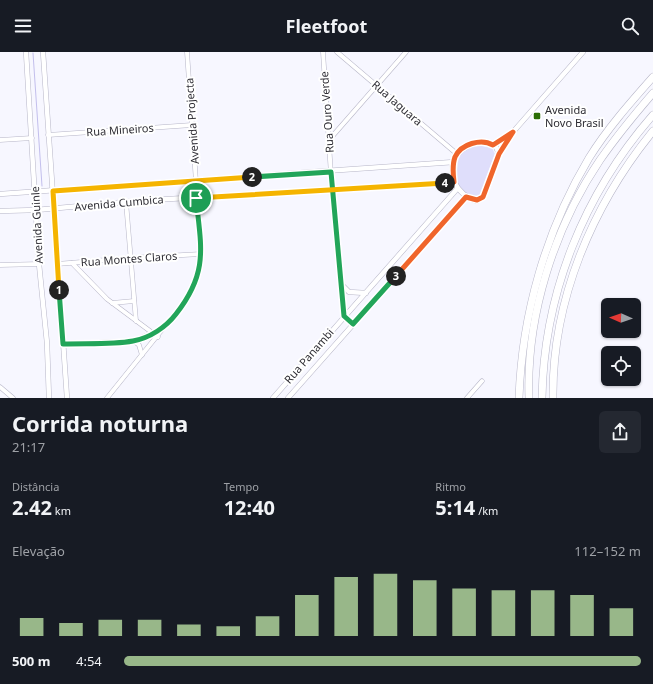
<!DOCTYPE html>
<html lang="pt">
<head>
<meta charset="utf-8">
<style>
  body { margin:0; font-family:"Noto Sans",sans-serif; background:#242831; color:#f1f3f6; height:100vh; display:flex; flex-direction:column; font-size:15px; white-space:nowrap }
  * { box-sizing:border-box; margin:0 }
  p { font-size:13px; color:#9ea1a6 }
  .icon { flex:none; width:22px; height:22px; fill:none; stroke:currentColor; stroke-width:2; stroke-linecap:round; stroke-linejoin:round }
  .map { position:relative; height:346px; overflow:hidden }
  .details { display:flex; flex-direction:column; background:#171b24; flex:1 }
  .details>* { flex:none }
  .needle { width:26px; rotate:272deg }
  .controls { position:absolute; left:601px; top:246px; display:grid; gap:8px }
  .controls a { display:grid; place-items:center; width:40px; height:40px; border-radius:6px; background:#171b24; box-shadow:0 1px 3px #0004; font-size:20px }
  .pin { position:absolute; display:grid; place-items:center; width:34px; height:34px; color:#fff; margin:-17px; border:2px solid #fff; border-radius:50%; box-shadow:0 1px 4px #0007 }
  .km { position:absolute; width:20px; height:20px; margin:-10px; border-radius:50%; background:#222; color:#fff; font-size:11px; line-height:20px; text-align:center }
  .round { display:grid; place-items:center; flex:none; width:42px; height:42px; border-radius:6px; background:#242831 }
  .summary { display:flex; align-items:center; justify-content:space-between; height:68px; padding:0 12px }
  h1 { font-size:22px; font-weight:700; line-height:30px }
  .metrics { display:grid; grid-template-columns:repeat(3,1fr); gap:6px; height:68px; padding:4px 12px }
  .metrics div { display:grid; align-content:center }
  .metrics b { font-size:20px; font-weight:700 }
  .metrics small { font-size:11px; font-weight:400 }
  .metrics p { font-size:11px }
  .chart { height:112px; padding:8px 12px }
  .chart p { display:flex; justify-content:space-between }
  .chart svg { width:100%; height:72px; margin-top:4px; stroke:#98b789; stroke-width:6 }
  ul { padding:0 12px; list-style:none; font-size:13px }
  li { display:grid; grid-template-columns:64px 48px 1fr; align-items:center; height:30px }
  li i { height:10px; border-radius:5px; background:#98b789 }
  header { display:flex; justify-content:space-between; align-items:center; height:52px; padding:0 12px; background:#171b24; font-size:18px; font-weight:700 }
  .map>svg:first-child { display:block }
  .green { fill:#dfdefb }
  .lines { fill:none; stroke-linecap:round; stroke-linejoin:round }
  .stream { stroke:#c3bfed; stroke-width:1 }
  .minor-casing { stroke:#b7b6c8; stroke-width:5 }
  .tertiary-casing { stroke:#b7b6c8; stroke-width:5.5 }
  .motorway-casing { stroke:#b7b6c8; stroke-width:8 }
  .minor { stroke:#fff; stroke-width:4 }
  .tertiary { stroke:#fff; stroke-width:4.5 }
  .motorway { stroke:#fff; stroke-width:7 }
  .split-1-casing { stroke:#fff; stroke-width:8 }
  .split-2-casing { stroke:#fff; stroke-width:8 }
  .split-3-casing { stroke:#fff; stroke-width:8 }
  .split-4-casing { stroke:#fff; stroke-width:8 }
  .split-5-casing { stroke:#fff; stroke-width:8 }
  .split-1 { stroke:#22a559; stroke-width:5 }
  .split-2 { stroke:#f5b400; stroke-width:5 }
  .split-3 { stroke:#22a559; stroke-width:5 }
  .split-4 { stroke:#f0652b; stroke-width:5 }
  .split-5 { stroke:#f5b400; stroke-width:5 }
  .poi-dot { fill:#2b6d04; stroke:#fff; stroke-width:1.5 }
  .labels { text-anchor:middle; stroke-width:4; stroke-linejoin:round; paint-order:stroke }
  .street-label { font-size:11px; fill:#2e2d34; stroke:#fff }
  .poi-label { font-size:11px; fill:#2e2d34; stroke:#fff; text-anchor:start }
</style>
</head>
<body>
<header><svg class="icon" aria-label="menu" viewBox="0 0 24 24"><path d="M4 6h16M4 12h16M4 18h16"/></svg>Fleetfoot<svg class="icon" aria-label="search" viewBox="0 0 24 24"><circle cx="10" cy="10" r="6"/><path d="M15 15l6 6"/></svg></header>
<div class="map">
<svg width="653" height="346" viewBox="0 0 653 346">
  <rect width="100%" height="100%" fill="#f7f7ff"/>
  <path class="green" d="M479,93l13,3 3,6 -15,41 -4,2c-30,-5 -28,-48 3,-52z"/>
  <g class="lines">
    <path class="stream" d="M33,1l9,133"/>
    <defs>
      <g id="minor">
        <path d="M323,0l9,138 12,126 9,8"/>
        <path d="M337,0l120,102"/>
        <path d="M48,83l144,-10"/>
        <path d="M0,88l32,-2"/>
        <path d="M329,88l77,-88"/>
        <path d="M126,150l10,119"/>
        <path d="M72,211l35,36 51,38"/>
        <path d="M57,212l73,-6 71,-4"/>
        <path d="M0,213l39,-1"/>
        <path d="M112,251l22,-2"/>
        <path d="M134,289l5,4 3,10"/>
        <path d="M63,292l71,-3 29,-13"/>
        <path d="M0,335l13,11"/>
        <path d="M107,346l83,-103 9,-23 2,-18 -14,-202"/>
        <path d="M467,346l15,-17"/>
      </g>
      <g id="tertiary">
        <path d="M26,0l13,212 8,79 2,55"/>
        <path d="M43,0l24,346"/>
        <path d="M483,90l13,5 3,7 -16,43 -6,4c-20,-5 -34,-30 -19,-47 6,-8 16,-11 25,-12z"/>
        <path d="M493,93l20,-13 70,-80"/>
        <path d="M499,102l11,-17"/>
        <path d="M0,142l454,-32"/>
        <path d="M0,159l36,-1 100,-9 318,-19"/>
        <path d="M341,232l8,8 17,1"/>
        <path d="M273,346l184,-209"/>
        <path d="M288,346l178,-201"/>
      </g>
      <g id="motorway">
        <path d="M519,346c3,-84 27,-168 70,-240 18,-29 41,-55 64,-81"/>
        <path d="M529,346c-3,-82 25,-170 71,-238 16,-23 34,-45 53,-67"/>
        <path d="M542,346c2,-106 42,-204 111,-283"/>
        <path d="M553,346c-1,-98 39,-192 100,-267"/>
      </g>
    </defs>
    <use href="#minor" class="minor-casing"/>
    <use href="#tertiary" class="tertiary-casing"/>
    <use href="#motorway" class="motorway-casing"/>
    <use href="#minor" class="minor"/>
    <use href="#tertiary" class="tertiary"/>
    <use href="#motorway" class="motorway"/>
  </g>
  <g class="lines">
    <defs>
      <path id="split-1" d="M59,238l4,54c23,-1 48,1 70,-3 17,-3 33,-14 43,-27 33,-42 25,-67 20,-116"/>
      <path id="split-2" d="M59,238l-6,-99 199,-14"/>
      <path id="split-3" d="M252,125l79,-5 13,144 9,8 43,-48"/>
      <path id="split-4" d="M396,224l70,-79 11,3 6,-3 16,-43 14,-22 -20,13c-12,-7 -32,-1 -38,12 -3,8 -2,17 -1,25l-9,1"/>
      <path id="split-5" d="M196,146l249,-15"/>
    </defs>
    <use href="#split-1" class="split-1-casing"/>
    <use href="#split-2" class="split-2-casing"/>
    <use href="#split-3" class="split-3-casing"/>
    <use href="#split-4" class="split-4-casing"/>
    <use href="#split-5" class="split-5-casing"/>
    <use href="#split-1" class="split-1"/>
    <use href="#split-2" class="split-2"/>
    <use href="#split-3" class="split-3"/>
    <use href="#split-4" class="split-4"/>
    <use href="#split-5" class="split-5"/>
  </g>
  <rect class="poi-dot" x="533" y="60" width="8" height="8" rx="2"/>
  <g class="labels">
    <g class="street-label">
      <text transform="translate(397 51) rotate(41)" y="4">Rua Jaguara</text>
      <text transform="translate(327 60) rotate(-94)" y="4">Rua Ouro Verde</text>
      <text transform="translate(192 69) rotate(-94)" y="4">Avenida Projecta</text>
      <text transform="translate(120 78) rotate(-4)" y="4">Rua Mineiros</text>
      <text transform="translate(119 151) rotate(-5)" y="4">Avenida Cumbica</text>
      <text transform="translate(37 173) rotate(-93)" y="4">Avenida Guinle</text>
      <text transform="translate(129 207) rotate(-4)" y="4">Rua Montes Claros</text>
      <text transform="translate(309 304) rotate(-49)" y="4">Rua Panambi</text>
    </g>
    <g class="poi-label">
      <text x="545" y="62">Avenida<tspan x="545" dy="13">Novo Brasil</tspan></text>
    </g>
  </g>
</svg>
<div class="controls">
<a><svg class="needle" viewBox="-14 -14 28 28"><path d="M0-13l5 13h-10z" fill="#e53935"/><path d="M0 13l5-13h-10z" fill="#9ea1a6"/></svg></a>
<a><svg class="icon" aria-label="locate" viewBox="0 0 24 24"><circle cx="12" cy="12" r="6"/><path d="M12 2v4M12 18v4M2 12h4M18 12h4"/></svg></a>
</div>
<div class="pin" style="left:196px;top:146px;background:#1e9e55"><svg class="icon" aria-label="arrive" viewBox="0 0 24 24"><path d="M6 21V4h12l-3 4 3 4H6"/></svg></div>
<b class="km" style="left:59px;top:238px">1</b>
<b class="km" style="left:252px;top:125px">2</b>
<b class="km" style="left:396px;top:224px">3</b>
<b class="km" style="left:445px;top:131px">4</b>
</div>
<section class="details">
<div class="summary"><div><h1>Corrida noturna</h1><p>21:17</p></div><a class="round"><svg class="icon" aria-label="share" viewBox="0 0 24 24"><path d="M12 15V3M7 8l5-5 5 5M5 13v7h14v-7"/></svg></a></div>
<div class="metrics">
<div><p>Distância</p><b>2.42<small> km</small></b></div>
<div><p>Tempo</p><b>12:40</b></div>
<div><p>Ritmo</p><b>5:14<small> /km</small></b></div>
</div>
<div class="chart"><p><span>Elevação</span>112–152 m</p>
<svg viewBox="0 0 160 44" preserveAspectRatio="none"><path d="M5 44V33M15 44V36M25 44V34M35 44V34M45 44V37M55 44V38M65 44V32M75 44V19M85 44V8M95 44V6M105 44V10M115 44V15M125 44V16M135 44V16M145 44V19M155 44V27"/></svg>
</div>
<ul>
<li><b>500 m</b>4:54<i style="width:100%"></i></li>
</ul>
</section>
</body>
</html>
